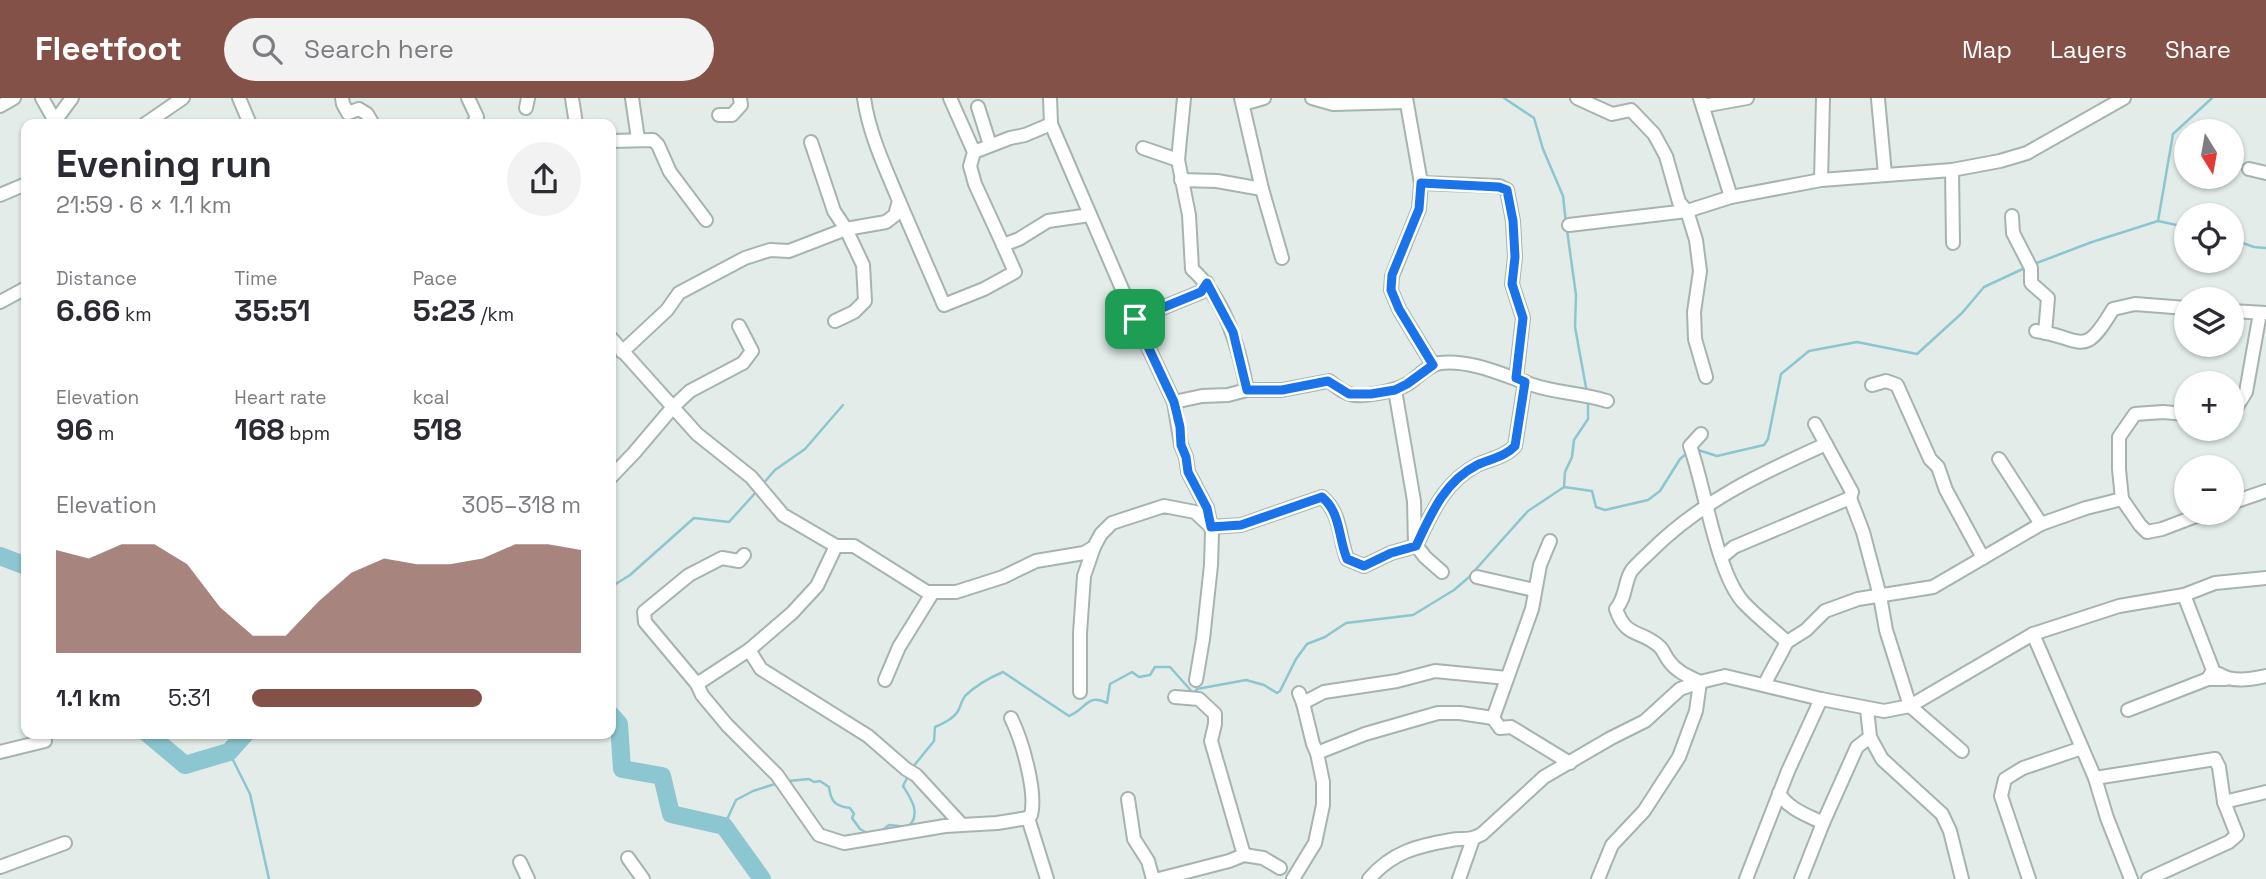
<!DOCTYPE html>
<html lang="en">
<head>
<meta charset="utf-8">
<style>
  body { margin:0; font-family:"Space Grotesk",sans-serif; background:#f2f2f3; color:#2b2b33; height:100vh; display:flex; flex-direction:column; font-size:26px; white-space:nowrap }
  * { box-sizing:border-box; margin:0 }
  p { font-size:23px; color:#7c7c81 }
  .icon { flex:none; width:38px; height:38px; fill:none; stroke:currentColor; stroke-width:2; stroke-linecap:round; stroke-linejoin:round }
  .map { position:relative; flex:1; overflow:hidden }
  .details { position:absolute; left:21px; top:21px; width:595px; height:620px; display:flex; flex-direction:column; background:#fff; border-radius:14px; box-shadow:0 2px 5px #0004 }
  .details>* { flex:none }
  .needle { width:46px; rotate:169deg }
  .buttons { position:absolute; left:2174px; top:21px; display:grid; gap:14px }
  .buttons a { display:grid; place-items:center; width:70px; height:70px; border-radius:50%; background:#fff; box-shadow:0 2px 5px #0004; font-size:35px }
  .pin { position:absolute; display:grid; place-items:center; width:60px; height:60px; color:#fff; margin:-30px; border-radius:14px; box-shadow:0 4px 10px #0006 }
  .round { display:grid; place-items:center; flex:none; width:74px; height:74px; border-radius:37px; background:#f2f2f3 }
  .head { display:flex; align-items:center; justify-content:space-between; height:119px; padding:0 35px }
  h1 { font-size:38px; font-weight:700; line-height:52px }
  .figures { display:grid; grid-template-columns:repeat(3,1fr); gap:10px; height:119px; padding:7px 35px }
  .figures div { display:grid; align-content:center }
  .figures b { font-size:30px; font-weight:700 }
  .figures small { font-size:19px; font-weight:400 }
  .figures p { font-size:19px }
  .chart { height:196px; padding:14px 35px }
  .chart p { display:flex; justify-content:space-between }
  .chart svg { width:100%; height:126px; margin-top:7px; fill:#835147; opacity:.7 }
  ul { padding:0 35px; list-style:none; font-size:23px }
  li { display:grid; grid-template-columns:112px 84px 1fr; align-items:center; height:52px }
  li i { height:18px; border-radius:9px; background:#835147 }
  header { display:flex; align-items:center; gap:42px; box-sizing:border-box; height:98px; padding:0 35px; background:#835147; color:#fff }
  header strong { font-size:33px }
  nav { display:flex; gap:38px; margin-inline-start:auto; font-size:24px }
  .search { width:490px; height:63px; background:#f2f2f3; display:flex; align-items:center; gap:18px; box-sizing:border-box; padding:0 24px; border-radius:38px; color:#7c7c81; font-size:26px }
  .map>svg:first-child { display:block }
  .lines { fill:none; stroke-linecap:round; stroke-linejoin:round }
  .stream { stroke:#8cc6d0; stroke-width:2.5 }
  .river { stroke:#8cc6d0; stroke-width:18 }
  .minor-casing { stroke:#a6b4af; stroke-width:16 }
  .minor { stroke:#fff; stroke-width:12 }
  .route-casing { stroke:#fff; stroke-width:14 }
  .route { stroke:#1a73e8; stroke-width:9 }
</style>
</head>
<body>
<header>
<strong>Fleetfoot</strong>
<div class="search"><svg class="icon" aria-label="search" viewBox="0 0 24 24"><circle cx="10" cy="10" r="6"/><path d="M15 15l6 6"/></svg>Search here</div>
<nav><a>Map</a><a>Layers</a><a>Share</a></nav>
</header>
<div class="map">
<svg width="2266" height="781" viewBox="0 0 2266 781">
  <rect width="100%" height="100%" fill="#e3ece8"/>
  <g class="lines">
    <g class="stream">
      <path d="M1504,0l30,20 9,31 20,47 3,27"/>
      <path d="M2158,123l15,-87 39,-36"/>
      <path d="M1567,132l9,65 -1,32 12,66"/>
      <path d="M2231,141l23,8 12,1"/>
      <path d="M2034,166l58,-22 66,-21 28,6"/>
      <path d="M1695,351l22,7 47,-11 4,-6 13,-65 28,-23 48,-9 60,12 45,-41 22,-26 43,-20"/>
      <path d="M761,388l14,-16 30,-21 38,-44"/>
      <path d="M1564,389l1,-15 7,-15 2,-17 14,-21v-19"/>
      <path d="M611,489l19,-12 64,-57 35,4 28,-31"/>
      <path d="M229,654l21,42 19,85"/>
      <path d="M912,670l22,-27 1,-14c9,-4 18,-8 23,-16 3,-5 3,-10 7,-15 11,-11 24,-18 38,-24l66,44c18,-7 17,-23 38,-13l3,-19 22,-12 7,5 11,-2 5,-8h15l24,27 3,-5 49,-9 18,5 13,8 3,-2 16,-32 11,-15 18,-7 21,-14 67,-8 41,-25 14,-12 60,-67 36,-24 28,4 4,16 9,3 43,-10 12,-9 20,-32 7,-6"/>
      <path d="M788,683l21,-2 5,3 6,-1 9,6c2,15 6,19 21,21l4,6 -2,4 8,11 7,4"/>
      <path d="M724,728l12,-26 17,-9 25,-8"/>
      <path d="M880,734l9,-7 19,2c14,-13 3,-28 -5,-41l6,-12"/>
    </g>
    <g class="river">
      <path d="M0,458l26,10"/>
      <path d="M611,617l8,9 3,45 40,7 9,38 53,12 38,53"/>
      <path d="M147,635l38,32 44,-13 17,-19"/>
    </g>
    <defs>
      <g id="minor">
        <path d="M42,0l13,23"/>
        <path d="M239,0l11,26"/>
        <path d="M342,0l1,6 5,9 11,-4 8,5 6,10"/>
        <path d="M468,0l9,19 -4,7"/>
        <path d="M572,0l4,26"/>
        <path d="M632,0l6,41"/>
        <path d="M950,0l24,54 -4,14 5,18 28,61"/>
        <path d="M1050,0l1,26 84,195 39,83 7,43 5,12 2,15 19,36 5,24 -1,33 -8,74 -7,41"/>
        <path d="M1184,0l-6,62 11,55 3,54c33,30 47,78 55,121"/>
        <path d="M1241,0l21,91 20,69"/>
        <path d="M1312,0l21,6 73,-2"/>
        <path d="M1406,0l15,85 -2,26 -27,67 -1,14 8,19 34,56"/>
        <path d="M1577,0l35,16 19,-4 23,24 12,22 13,46 8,9 9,29 4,31 -6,41 1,27 11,38"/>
        <path d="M1700,0l31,99"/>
        <path d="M1878,1l7,75"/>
        <path d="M1243,6l21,-6"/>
        <path d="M0,8l14,-8"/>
        <path d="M1703,8l44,-8"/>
        <path d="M978,9l12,38"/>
        <path d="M526,10l2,-10"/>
        <path d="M719,17h13l9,-10 -1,-7"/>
        <path d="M57,26l-2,-3 17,-23"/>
        <path d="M145,26l38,-26"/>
        <path d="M611,43l42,-1 5,5 12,27 36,48"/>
        <path d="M811,44l23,69 12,18 17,36 2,36 -11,11 -19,9"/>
        <path d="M1143,50l35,12"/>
        <path d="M974,54l36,-14 15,-3 26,-11"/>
        <path d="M2249,71l17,4"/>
        <path d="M1952,72l1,73"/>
        <path d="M1181,82l36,1 45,8"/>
        <path d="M1821,82l2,-82"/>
        <path d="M1421,85l78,3 8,4 6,31 2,36 -3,27 11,34 -7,60"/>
        <path d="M0,97l26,-11"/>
        <path d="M899,103l45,104 40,-16 31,-17 -12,-27 16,-6 29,-18 42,-6"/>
        <path d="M2012,118l1,17 18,35v15l17,15 -3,35"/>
        <path d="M1569,127l118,-14 44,-14 90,-17 131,-10 48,-9 27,-8 97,-55"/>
        <path d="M0,204l26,-14"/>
        <path d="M2231,213l35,2"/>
        <path d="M1135,221l66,-27 6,-9"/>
        <path d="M2036,233c47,7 47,29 77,-22l22,-5 51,4"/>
        <path d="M611,240l86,96 54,43 32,38 53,31h18l73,46h29l47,-15 33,-16 48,-8 10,-6 7,-13 11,-11 52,-17 31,6 16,15 30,-2 81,-28c19,16 17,40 25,62l17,7 27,-13 25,-7c15,-32 28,-64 61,-81 13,-6 28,-8 38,-19l10,-64"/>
        <path d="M622,254l45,-42 12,-17 66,-35 25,-8 19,1 57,-22 40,-7 9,-7 4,-14c-14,-34 -30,-67 -35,-103"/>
        <path d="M1872,287l14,-4 11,4 33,74 8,8 8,23 37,68"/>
        <path d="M1395,292l19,111 1,43 10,13 17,15"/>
        <path d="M1174,304l28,-6 26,-1 19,-5h35l47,-9c5,4 11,9 18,12 13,6 50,-2 62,-10 10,-7 19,-18 31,-20 31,-4 65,13 93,22 23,8 49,8 74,16"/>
        <path d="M2231,313h3l12,-19 14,-79"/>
        <path d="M2186,316l-23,-2 -28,2 -16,23v32l3,30 18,26 7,7 15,-3 42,-16"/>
        <path d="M1815,326l37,68 -2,6 13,34 17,64 6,34 24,76 52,45"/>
        <path d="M1701,336l-11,12c15,41 26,125 53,156 13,14 30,27 44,40"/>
        <path d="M1999,361l42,65"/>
        <path d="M611,379l23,-24 39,-46 17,-16 53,-28 9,-12 -13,-25"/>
        <path d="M2231,405l35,-12"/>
        <path d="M1550,443l-10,24 -8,44 -39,109 7,10 11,-1 59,36"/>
        <path d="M744,457l-5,6 -17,-3 -33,17 -45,37 1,10 52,62 5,11 25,30 50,50 42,60 25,8 101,-17 52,-3 31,-5"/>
        <path d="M1722,459l12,-10 116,-49"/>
        <path d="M1477,479l57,13"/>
        <path d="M2184,497l29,75 -5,9"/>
        <path d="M2033,536l62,144 12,40 24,61"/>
        <path d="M749,552l12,19 107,67 38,33 10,6 46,50"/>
        <path d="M2219,576c14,9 32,5 47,2"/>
        <path d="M885,582l14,-33 34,-55"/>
        <path d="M697,586l52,-34 43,-37 25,-27 19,-40"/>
        <path d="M1764,587l23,-43 19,-12 19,-19 33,-12 75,-12 108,-63 45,-16 36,-9"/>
        <path d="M1080,594v-59l4,-57 10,-29"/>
        <path d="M1175,599l24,2 16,15v10l-4,17 33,114"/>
        <path d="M1303,605l21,-11 73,-11 38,-10 72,7"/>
        <path d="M1867,611l3,28 12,22 60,55 8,17 12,48"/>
        <path d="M2128,612l80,-31h18"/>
        <path d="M1011,620c11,22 26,74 20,97l-3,3 19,61"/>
        <path d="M0,654l45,-11"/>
        <path d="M1317,655l48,-19 73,-21h22l33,5"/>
        <path d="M2095,680l120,-19 4,8 5,35 13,33 -8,7 -81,37"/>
        <path d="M1779,695c9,16 28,22 44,30"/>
        <path d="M1128,701l6,40 14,22 5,18"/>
        <path d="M2224,704l42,-10"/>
        <path d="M628,760l15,21"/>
        <path d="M520,764l8,17"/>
        <path d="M0,769l65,-24"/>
        <path d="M1159,781l70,-18 15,-6 19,3 17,10"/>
        <path d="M1293,781l22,-36 8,-38v-23l-6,-29 -4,-9 -10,-41 -4,-10"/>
        <path d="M1369,781c23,-27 48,-33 82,-39 13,-2 19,1 31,-6l62,-57 67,-39 34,-17 35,-32 20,-7 25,-6 96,23 63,12 26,-5 123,-72 86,-28 65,-11 31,-12 51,-5"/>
        <path d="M1459,781l14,-40"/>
        <path d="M1598,781l14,-34 32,-34 35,-54 17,-46 4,-29c-12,-6 -23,-10 -31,-21 -4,-5 -5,-10 -9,-14 -19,-18 -34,-8 -44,-38 11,-13 8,-28 16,-39 6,-7 13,-13 19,-19 50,-50 111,-78 175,-107"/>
        <path d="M1746,781l42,-108 33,-72"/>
        <path d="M1801,781l22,-56 34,-76 13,-10"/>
        <path d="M2029,781l-28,-83 4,-17 18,-11 59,-20"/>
      </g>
    </defs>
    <use href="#minor" class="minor-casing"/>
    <use href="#minor" class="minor"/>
  </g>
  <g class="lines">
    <defs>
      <path id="route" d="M1421,85l78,4 8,3 6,31 2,36 -3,27 11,34 -7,60 9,4 -10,64c-10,11 -25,13 -38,19 -33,17 -46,49 -61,81l-25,7 -27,13 -17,-7c-9,-22 -6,-46 -25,-62l-81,28 -30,2 -4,-19 -19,-36 -2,-15 -5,-12 -1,-18 -6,-25 -39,-83 66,-27 6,-9 26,49 14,58h35l46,-9 21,13h22l24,-4 12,-6 26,-19 -34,-56 -8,-19 1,-15 27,-66z"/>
    </defs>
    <use href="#route" class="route-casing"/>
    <use href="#route" class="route"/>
  </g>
</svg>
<div class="buttons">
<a><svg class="needle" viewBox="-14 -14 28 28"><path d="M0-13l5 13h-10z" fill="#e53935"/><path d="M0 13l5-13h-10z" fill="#7c7c81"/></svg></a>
<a><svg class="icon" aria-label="locate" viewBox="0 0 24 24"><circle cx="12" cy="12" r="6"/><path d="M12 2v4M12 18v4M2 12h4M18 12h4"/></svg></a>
<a><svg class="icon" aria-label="layers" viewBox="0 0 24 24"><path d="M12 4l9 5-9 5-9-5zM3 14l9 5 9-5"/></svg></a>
<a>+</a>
<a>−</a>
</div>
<div class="pin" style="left:1135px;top:221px;background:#1e9e55"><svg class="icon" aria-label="arrive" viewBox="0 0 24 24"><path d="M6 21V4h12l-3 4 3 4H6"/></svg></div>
<section class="details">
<div class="head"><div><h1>Evening run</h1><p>21:59 · 6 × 1.1 km</p></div><a class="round"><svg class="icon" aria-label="share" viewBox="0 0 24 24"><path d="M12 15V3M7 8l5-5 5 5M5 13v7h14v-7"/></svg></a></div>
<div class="figures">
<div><p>Distance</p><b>6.66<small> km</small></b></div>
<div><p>Time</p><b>35:51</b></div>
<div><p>Pace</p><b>5:23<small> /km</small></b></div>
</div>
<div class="figures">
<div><p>Elevation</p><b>96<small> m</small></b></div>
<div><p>Heart rate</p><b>168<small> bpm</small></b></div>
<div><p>kcal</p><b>518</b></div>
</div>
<div class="chart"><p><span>Elevation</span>305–318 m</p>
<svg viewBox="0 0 160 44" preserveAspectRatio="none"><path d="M0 44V8L10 11L20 6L30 6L40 13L50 28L60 38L70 38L80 26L90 16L100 11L110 13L120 13L130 11L140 6L150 6L160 8V44z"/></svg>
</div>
<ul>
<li><b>1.1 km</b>5:31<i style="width:70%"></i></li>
</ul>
</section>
</div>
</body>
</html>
